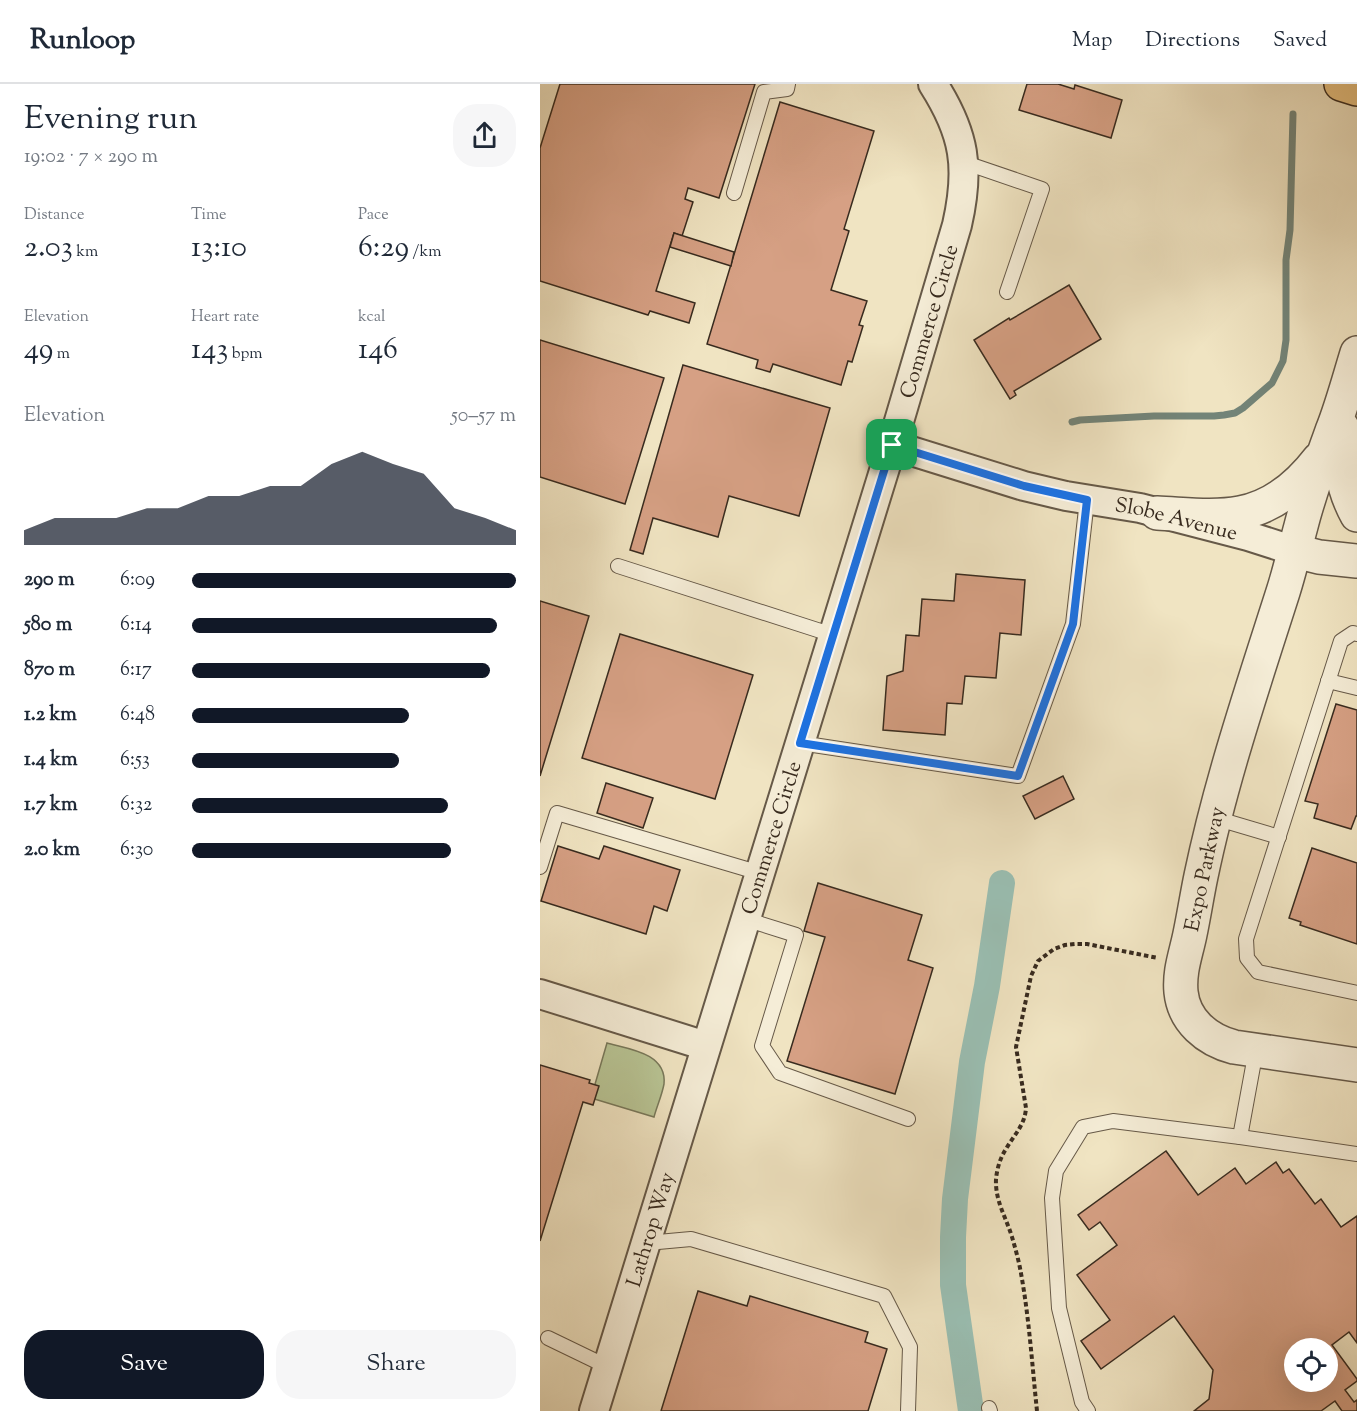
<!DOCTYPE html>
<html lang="en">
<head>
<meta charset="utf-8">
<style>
  body { margin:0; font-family:"Sorts Mill Goudy",serif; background:#f6f6f7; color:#1f2937; height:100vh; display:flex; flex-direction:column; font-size:22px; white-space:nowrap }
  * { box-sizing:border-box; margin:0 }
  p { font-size:20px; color:#747a83 }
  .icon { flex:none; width:33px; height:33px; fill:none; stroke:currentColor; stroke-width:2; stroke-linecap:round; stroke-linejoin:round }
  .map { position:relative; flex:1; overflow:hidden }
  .side { display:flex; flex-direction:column; background:#fff; width:540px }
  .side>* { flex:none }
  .buttons { position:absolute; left:744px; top:1254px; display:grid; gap:12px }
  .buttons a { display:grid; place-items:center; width:54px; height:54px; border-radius:50%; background:#fff; box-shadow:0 6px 24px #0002; font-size:30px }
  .pin { position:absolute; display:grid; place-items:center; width:51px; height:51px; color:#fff; margin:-26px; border-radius:12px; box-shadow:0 3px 9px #0006 }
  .round { display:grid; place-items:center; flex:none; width:63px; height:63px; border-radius:24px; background:#f6f6f7 }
  .summary { display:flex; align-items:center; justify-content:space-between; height:102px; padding:0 24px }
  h1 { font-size:33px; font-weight:600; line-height:45px }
  .figures { display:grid; grid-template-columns:repeat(3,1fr); gap:9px; height:102px; padding:6px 24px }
  .figures div { display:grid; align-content:center }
  .figures b { font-size:30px; font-weight:600 }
  .figures small { font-size:16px; font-weight:400 }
  .figures p { font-size:16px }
  .chart { height:168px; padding:12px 24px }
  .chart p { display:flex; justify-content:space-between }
  .chart svg { width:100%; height:108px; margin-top:6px; fill:#111827; opacity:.7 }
  .action { display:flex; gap:12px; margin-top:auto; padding:12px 24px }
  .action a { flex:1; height:69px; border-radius:24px; background:#111827; color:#fff; font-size:24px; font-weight:600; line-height:69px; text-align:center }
  .action a+a { background:#f6f6f7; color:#1f2937 }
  ul { padding:0 24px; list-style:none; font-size:20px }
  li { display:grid; grid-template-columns:96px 72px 1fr; align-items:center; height:45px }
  li i { height:15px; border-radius:8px; background:#111827 }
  header { display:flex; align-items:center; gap:36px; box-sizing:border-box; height:84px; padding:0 30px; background:#fff; border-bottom:2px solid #e0e1e3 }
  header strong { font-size:28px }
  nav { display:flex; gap:33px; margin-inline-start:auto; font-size:21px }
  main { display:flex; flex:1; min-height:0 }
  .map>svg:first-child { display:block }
  .green { fill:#b8c494; stroke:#78785a; stroke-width:1.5 }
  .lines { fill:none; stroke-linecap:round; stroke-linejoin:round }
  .stream { stroke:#738478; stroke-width:7 }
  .canal { stroke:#9abfb3; stroke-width:26 }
  .building { fill:#d6a084; stroke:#382b1f; stroke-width:1.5; fill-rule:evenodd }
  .service-casing { stroke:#665948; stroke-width:16 }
  .minor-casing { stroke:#665948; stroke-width:32 }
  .tertiary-casing { stroke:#665948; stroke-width:36 }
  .motorway-casing { stroke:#382b1f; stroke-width:36 }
  .path { stroke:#382b1f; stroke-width:4; stroke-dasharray:4.5 3; stroke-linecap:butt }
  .service { stroke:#f5edd7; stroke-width:14 }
  .minor { stroke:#f5edd7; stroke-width:28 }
  .tertiary { stroke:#f5edd7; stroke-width:33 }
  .motorway { stroke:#e8c281; stroke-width:33 }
  .route-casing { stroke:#fff; stroke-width:12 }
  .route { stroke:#1a73e8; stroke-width:8 }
  .labels { text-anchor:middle; stroke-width:5; stroke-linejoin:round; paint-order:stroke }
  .street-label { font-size:21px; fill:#382b1f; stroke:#f5edd7 }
</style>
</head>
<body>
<header>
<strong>Runloop</strong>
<nav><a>Map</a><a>Directions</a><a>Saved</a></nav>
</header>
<main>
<section class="side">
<div class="summary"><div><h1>Evening run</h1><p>19:02 · 7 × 290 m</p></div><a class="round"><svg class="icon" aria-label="share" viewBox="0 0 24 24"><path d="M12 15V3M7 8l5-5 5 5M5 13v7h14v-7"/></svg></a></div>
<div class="figures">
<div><p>Distance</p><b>2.03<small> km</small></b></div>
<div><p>Time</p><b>13:10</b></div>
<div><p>Pace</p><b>6:29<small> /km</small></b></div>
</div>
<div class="figures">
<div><p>Elevation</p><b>49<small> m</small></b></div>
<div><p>Heart rate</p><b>143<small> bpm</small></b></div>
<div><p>kcal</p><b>146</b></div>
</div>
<div class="chart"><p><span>Elevation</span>50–57 m</p>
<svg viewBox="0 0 160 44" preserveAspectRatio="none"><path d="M0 44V38L10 33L20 33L30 33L40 29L50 29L60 24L70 24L80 20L90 20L100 11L110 6L120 11L130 15L140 29L150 33L160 38V44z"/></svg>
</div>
<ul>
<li><b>290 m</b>6:09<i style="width:100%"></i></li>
<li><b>580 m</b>6:14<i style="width:94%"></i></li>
<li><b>870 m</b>6:17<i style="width:92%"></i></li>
<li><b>1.2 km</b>6:48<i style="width:67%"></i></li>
<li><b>1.4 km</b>6:53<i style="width:64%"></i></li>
<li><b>1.7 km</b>6:32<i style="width:79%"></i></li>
<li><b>2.0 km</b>6:30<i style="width:80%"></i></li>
</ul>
<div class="action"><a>Save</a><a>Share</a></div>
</section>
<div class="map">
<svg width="817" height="1327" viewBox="0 0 817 1327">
  <rect width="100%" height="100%" fill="#f0e4c2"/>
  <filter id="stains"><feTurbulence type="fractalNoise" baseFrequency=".00333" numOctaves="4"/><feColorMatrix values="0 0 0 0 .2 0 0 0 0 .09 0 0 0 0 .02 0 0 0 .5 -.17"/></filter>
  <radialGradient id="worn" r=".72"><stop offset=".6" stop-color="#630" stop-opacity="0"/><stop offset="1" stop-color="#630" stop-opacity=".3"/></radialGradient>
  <path class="green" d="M67,959c22,6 60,10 57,41 -2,11 -7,22 -10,33l-63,-19z"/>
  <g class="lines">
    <path class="stream" d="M532,338l8,-2 74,-4h60l10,-1 11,-2 8,-5 29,-25 11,-22 3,-21v-80l4,-30 3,-116"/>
    <path class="canal" d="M431,1327l-18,-126v-48l2,-38 17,-137 15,-76 15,-103"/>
  </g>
  <g class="building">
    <path d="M20,0h195l-36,114 -31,-10 -3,11 8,3 -11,34 -8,-3 -18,58 39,12 -6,20 -39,-12 -2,4 -108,-34v-133z"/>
    <path d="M487,0h31l16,5 1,-4 47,15 -11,38 -92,-28z"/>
    <path d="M240,18l94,29 -30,98 5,2 -18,59 36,11 -8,24 4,1 -11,36 -4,-1 -7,24 -68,-21 -3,8 -14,-4 2,-8 -51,-16z"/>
    <path d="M134,149l60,19 -3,14 -61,-19z"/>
    <path d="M529,201l32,54 -87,52 2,4 -6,4 -36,-59 35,-22 1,2z"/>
    <path d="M0,256l124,38 -39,126 -85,-27z"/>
    <path d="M143,281l147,43 -31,108 -70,-20 -11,41 -65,-19 -10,36 -13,-4z"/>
    <path d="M416,490l69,6 -4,55 -21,-2 -4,45 -31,-2 -3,28 -15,-1 -2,32 -62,-5 4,-54 16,-5 3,-36 13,1 3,-37 32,2z"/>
    <path d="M0,517l49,15 -49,160z"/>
    <path d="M80,550l133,41 -38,124 -133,-41z"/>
    <path d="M796,620l21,6v106h-1l-5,13 -37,-11 4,-14 -13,-3z"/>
    <path d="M523,692l11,23 -39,20 -12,-23z"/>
    <path d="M66,699l47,15 -10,30 -46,-15z"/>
    <path d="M18,762l41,13 5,-13 76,24 -13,41 -13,-5 -8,28 -105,-33z"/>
    <path d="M772,764l45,15v81l-57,-19 1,-3 -12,-4z"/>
    <path d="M278,799l104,32 -14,45 25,8 -38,126 -108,-33 38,-124 -21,-6z"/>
    <path d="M0,981l50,15 -1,3 10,3 -6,19 -10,-3 -43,139z"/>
    <path d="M626,1067l32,44 37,-27 11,16 30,-22 7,11 6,-4 26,35 6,-5 20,28 16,-11v127l-8,-11 -17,13 25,34v2l-12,9 9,12 3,-2v11h-15l-7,-10 -14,10h-127l15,-12 4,-29 -39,-54 -73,53 -20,-28 29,-21 -33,-45 40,-30 -17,-23 -11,8 -11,-15zM754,1264h34v34h-34z"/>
    <path d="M158,1207l49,15 3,-10 118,36 -3,10 22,7 -19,62h-207z"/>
  </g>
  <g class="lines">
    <defs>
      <g id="service">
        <path d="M423,78l79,27 -35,103"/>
        <path d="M194,109l30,-101 23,-3 1,-5"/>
        <path d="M78,482l215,69"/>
        <path d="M817,550l-4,-1 -12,8 -95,298 1,19 11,14 99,21"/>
        <path d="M788,597l29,7"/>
        <path d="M260,659l218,33 55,-152 14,-124"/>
        <path d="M675,734l64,19"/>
        <path d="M0,783l17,-54 203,60"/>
        <path d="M205,835l51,16 -34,111 18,27 128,46"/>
        <path d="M700,1053l16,-87"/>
        <path d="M107,1159l44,-4 193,57 26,51 -2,64"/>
        <path d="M8,1254l60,29"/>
        <path d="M449,1324l1,3"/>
        <path d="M548,1327l-6,-9 -23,-94 -7,-110 4,-27 27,-44 30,-6 127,16 117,17"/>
      </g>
      <g id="minor">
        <path id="s1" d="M352,361l132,41 42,10 74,12 108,28 47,15"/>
        <path d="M0,910l166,52"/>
        <path id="s2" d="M54,1327l298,-966 65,-220c13,-57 8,-91 -24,-141"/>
      </g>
      <g id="tertiary">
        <path d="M817,269c-8,26 -15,53 -25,78 -11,31 -23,63 -31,95 -6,22 -11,44 -18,66 -30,94 -62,188 -82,284 -4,19 -7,39 -11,58 -4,20 -11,37 -9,58 3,29 26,48 53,55l123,18"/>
        <path d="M802,343c-3,33 -1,59 15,88"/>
        <path d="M617,429c27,1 56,5 83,0 33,-6 59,-28 79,-54"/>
        <path d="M755,467l24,6 38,4"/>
      </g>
      <path id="motorway" d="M801,0l16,5"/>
    </defs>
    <use href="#service" class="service-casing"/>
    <use href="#minor" class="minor-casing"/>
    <use href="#tertiary" class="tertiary-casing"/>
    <use href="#motorway" class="motorway-casing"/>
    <path class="path" d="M497,1327c-5,-47 -8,-96 -17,-143 -2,-10 -5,-21 -8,-31 -6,-20 -17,-36 -16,-58 1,-10 4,-21 10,-30 8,-14 19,-24 20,-41l-10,-61 15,-71 7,-15 16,-12 11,-4 10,-1h12l71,14"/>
    <use href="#service" class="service"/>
    <use href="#minor" class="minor"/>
    <use href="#tertiary" class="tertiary"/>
    <use href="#motorway" class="motorway"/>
  </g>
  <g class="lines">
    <defs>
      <path id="route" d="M352,361l132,41 63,14 -14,124 -55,152 -218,-33z"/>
    </defs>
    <use href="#route" class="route-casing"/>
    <use href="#route" class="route"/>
  </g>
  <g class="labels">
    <g class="street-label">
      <text dy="7" stroke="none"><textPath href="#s2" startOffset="1140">Commerce Circle</textPath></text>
      <text dy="7" stroke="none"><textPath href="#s1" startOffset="294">Slobe Avenue</textPath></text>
      <text dy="7" stroke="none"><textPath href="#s2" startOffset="600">Commerce Circle</textPath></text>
      <text transform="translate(664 785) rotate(-78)" y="7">Expo Parkway</text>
      <text dy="7" stroke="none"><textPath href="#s2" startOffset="190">Lathrop Way</textPath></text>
    </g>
  </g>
  <rect width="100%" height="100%" filter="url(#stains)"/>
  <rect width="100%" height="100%" fill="url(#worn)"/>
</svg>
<div class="buttons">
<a><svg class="icon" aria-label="locate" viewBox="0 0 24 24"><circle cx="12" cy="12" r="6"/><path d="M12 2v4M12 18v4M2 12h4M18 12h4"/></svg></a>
</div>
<div class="pin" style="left:352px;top:361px;background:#1e9e55"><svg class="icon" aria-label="arrive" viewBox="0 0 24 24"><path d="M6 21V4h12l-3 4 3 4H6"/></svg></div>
</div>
</main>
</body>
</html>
